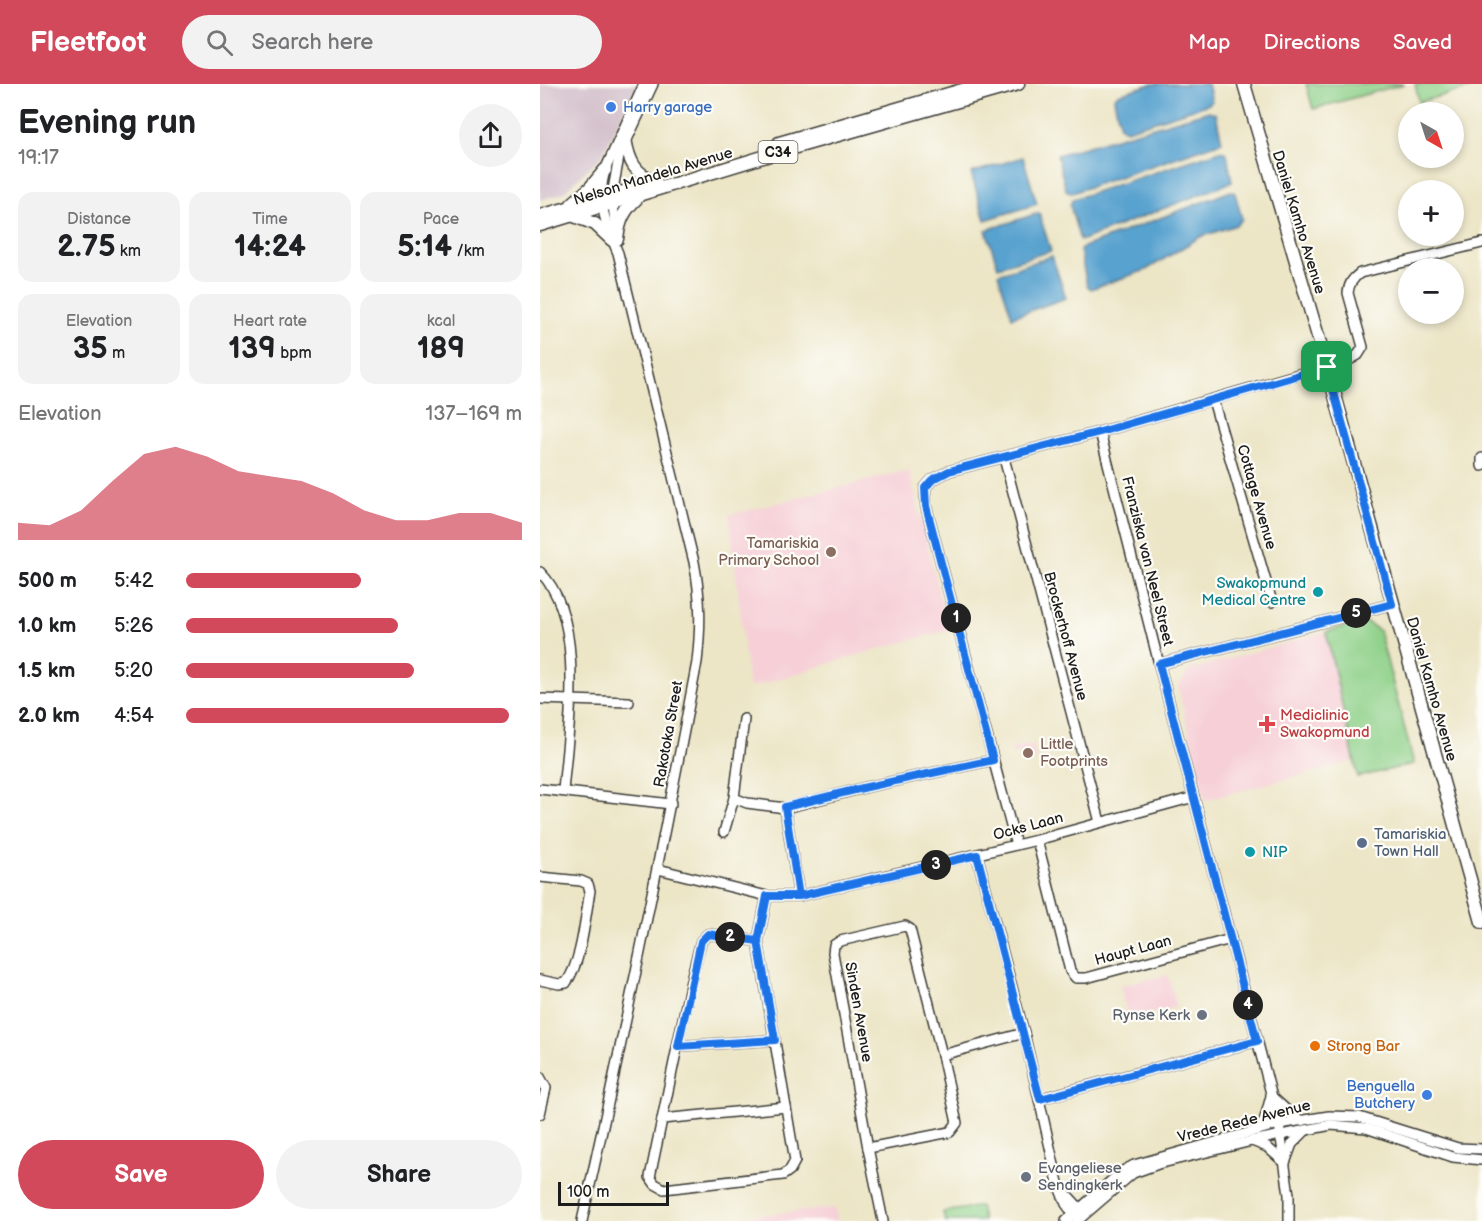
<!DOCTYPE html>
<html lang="en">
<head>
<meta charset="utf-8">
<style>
  body { margin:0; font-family:"Balsamiq Sans",sans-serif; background:#f2f2f2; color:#202124; height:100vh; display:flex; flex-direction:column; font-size:22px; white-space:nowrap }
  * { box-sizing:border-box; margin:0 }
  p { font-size:20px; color:#757577 }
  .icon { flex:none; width:33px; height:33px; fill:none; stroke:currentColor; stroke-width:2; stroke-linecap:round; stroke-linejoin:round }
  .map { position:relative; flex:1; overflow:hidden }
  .side { display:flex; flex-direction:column; background:#fff; width:540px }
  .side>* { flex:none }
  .needle { width:39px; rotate:141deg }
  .buttons { position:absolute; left:858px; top:18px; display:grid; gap:12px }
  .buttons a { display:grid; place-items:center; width:66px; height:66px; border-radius:50%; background:#fff; box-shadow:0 3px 9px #0003; font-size:30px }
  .scale { position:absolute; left:18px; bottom:15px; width:111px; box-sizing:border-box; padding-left:6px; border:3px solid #1c1c1c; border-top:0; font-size:16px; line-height:21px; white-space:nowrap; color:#1c1c1c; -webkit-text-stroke:4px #fdfcf7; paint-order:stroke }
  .pin { position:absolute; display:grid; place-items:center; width:51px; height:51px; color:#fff; margin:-26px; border-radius:12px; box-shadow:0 3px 9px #0006 }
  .km { position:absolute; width:30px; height:30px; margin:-15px; border-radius:50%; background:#222; color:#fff; font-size:16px; line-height:30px; text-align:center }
  .round { display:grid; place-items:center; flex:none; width:63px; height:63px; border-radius:32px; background:#f2f2f2 }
  .headline { display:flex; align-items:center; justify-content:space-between; height:102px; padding:0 18px }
  h1 { font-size:33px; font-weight:700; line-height:45px }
  .stats { display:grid; grid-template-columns:repeat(3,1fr); gap:9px; height:102px; padding:6px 18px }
  .stats div { display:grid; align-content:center; border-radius:15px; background:#f2f2f2; text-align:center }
  .stats b { font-size:30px; font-weight:700 }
  .stats small { font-size:16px; font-weight:400 }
  .stats p { font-size:16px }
  .chart { height:168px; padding:12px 18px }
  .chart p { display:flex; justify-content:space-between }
  .chart svg { width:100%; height:108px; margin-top:6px; fill:#d1495b; opacity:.7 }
  .action { display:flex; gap:12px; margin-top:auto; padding:12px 18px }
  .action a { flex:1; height:69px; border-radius:36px; background:#d1495b; color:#fff; font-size:24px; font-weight:700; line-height:69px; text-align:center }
  .action a+a { background:#f2f2f2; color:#202124 }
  ul { padding:0 18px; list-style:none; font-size:20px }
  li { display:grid; grid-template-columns:96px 72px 1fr; align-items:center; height:45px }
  li i { height:15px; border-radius:8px; background:#d1495b }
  header { display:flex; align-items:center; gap:36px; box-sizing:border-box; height:84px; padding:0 30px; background:#d1495b; color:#fff }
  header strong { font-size:28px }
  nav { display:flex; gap:33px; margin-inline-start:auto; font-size:21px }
  .search { width:420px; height:54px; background:#f2f2f2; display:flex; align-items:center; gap:15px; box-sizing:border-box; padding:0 21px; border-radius:33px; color:#757577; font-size:22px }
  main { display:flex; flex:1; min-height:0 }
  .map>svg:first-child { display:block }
  .built { fill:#f6cfd7 }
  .industrial { fill:#d1bdc9 }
  .green { fill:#8dd088; stroke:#547652; stroke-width:1.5 }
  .water { fill:#58a2cf; stroke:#3a5f76; stroke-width:1.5 }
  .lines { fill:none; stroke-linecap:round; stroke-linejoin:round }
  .minor-casing { stroke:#3b3a36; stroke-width:12 }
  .major-casing { stroke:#3b3a36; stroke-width:15 }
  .minor { stroke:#fff; stroke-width:9 }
  .major { stroke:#fff; stroke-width:12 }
  .route-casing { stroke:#fff; stroke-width:12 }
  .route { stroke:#1a73e8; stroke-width:8 }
  .shop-dot { fill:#3f7fe0; stroke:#fdfcf7; stroke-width:2 }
  .education-dot { fill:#8d6e63; stroke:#fdfcf7; stroke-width:2 }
  .culture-dot { fill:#0f9aa8; stroke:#fdfcf7; stroke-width:2 }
  .health-dot { fill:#e0444e; stroke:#fdfcf7; stroke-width:2 }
  .service-dot { fill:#5c6f8a; stroke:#fdfcf7; stroke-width:2 }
  .worship-dot { fill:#6b7280; stroke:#fdfcf7; stroke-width:2 }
  .food-dot { fill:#e8710a; stroke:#fdfcf7; stroke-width:2 }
  .labels { text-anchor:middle; stroke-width:4.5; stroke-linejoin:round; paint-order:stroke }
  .shield { fill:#fdfcf7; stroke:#605f5e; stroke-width:1.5 }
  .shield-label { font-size:14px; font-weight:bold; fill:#1c1c1c }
  .shop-label { font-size:15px; fill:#366cbe; stroke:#fdfcf7; text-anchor:start }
  .street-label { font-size:15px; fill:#1c1c1c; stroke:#fdfcf7 }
  .education-label { font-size:15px; fill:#785e54; stroke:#fdfcf7; text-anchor:end }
  .culture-label { font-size:15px; fill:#0d838f; stroke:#fdfcf7; text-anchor:end }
  .health-label { font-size:15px; fill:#be3a42; stroke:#fdfcf7; text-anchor:start }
  .service-label { font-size:15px; fill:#4e5e75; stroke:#fdfcf7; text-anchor:start }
  .worship-label { font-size:15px; fill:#5b616d; stroke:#fdfcf7; text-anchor:end }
  .food-label { font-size:15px; fill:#c56008; stroke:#fdfcf7; text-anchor:start }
</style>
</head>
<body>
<header>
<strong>Fleetfoot</strong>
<div class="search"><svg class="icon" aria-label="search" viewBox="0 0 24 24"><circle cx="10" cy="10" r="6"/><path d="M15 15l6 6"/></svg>Search here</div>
<nav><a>Map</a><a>Directions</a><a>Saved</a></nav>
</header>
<main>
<section class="side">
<div class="headline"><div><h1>Evening run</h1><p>19:17</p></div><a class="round"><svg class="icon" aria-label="share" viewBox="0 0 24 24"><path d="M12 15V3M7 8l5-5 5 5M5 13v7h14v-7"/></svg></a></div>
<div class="stats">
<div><p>Distance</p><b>2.75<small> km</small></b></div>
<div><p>Time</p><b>14:24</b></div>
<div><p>Pace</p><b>5:14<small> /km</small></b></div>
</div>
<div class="stats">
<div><p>Elevation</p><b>35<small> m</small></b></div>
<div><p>Heart rate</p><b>139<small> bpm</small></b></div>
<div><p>kcal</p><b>189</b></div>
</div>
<div class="chart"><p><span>Elevation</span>137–169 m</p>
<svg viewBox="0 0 160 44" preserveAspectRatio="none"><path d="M0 44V37L10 38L20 32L30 20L40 9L50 6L60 10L70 16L80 18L90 20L100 25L110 32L120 36L130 36L140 33L150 33L160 37V44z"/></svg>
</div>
<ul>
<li><b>500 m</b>5:42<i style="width:52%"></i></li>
<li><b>1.0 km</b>5:26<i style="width:63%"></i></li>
<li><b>1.5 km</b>5:20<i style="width:68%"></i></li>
<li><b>2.0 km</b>4:54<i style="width:96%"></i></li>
</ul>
<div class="action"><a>Save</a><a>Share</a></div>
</section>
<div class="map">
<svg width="942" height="1137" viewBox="0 0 942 1137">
  <rect width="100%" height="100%" fill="#fdfcf7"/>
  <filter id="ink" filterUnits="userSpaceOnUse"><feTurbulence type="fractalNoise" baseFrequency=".0167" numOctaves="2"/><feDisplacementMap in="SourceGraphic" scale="12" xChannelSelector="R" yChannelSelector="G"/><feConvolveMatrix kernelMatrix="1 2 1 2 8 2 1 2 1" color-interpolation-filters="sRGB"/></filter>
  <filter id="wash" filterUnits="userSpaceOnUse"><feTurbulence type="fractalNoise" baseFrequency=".008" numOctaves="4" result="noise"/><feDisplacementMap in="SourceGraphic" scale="24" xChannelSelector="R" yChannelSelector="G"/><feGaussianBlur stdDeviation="1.35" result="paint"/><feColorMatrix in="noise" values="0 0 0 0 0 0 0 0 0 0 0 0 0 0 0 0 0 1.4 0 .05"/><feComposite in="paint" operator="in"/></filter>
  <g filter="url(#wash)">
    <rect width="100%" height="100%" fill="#ece5c6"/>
    <g class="built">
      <path d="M369,386l39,160 -74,20 -125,38 -20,-173z"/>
      <path d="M786,548l29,129 -150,39 -27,-113 12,-17z"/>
      <path d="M493,660l4,16 -14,4 -2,-12 -9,2 -1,-5z"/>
      <path d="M628,891l8,32 -48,12 -8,-33z"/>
      <path d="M295,1124l2,13h-138z"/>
    </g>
    <path class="industrial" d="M0,0h97l-35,72 -39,37 -23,7z"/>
    <g class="green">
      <path d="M766,0h98l-91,25z"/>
      <path d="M875,0h67v1l-63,17z"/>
      <path d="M824,537l15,9 35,134 -56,13 -32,-145z"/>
      <path d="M440,1122l3,15h-38l-2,-9z"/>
    </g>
    <g class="water">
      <path d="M612,0h56l4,17 -3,3 -82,26 -7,-3 -6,-28 4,-5z"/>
      <path d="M669,27l7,3 6,28 -150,51 -6,-3 -9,-35z"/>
      <path d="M680,67l7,2 5,29 -152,59 -10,-36 3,-6z"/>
      <path d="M483,73l14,47 -52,16 -14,-47z"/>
      <path d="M691,107l4,2 7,26 -6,6 -36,12 -54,33 -55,19 -4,-3 -7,-36 6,-4z"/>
      <path d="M499,129l12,38 -53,16 -12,-37z"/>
      <path d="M512,172l14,42 -54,19 -14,-43z"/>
    </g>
  </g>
  <g filter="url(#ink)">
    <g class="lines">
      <defs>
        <g id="minor">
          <path d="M76,148l-4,-37 7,-38 34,-73"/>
          <path d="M673,316l59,202"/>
          <path d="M560,348l59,232 120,460 10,71v26"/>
          <path d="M464,374l96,364"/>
          <path d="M942,374v8"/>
          <path d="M0,488c47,46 28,159 23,219"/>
          <path d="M619,580l233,-60"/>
          <path d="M0,615l89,3"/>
          <path d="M204,635l-10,79 13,5 38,5 82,-21 126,-27"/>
          <path d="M0,705l131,15"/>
          <path d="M245,724l14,88"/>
          <path d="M184,748l10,-34"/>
          <path d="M497,756l33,131 6,7h10l145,-39"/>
          <path d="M476,761l-90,-339 -1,-18 7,-8 17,-9 151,-39 251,-73 7,-4 5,-8 -15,-54c1,-9 4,-14 12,-20l122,-30"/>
          <path d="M437,771l47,178 35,154 7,17 11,15"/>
          <path d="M118,785l109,27h32l238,-56 157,-43"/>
          <path d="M0,793l41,4 7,3 2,7c-5,27 -8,70 -24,92l-7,1 -19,-4"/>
          <path d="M218,857l-50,-7 -7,7 -9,35 -42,201 5,7 9,5 119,-14 7,-5 5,-9 -37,-220 9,-45"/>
          <path d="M138,962l97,-6"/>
          <path d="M0,993l6,11 -6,26"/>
          <path d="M499,1015l218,-58"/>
          <path d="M122,1035l124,-12"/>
          <path d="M717,1047l7,-9 7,-26 21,19 10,6"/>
          <path d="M712,1057l15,6 18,16 7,-19 14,-14"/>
          <path d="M328,1064l82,-16 7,-9 -15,-68"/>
          <path d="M521,1104l21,23"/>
          <path d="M42,1137c42,-186 80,-372 115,-559 4,-36 4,-64 -3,-100l-76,-309c-12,-28 -22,-53 -13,-83l39,-86"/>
          <path d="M343,1137l-15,-73 -35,-195 1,-8 6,-4 65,-15 5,3 32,126 82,-22"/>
          <path d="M526,1137l55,-49 13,-7 145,-41 50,-8 30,1 99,31 24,1"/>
          <path d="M537,1137l56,-48 25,-9 94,-23 79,-16 35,3 87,29 29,3"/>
        </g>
        <g id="major">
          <path d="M704,0l83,283 155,555"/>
          <path d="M85,55c4,23 10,35 31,43"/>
          <path d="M239,59l204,-59"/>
          <path d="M32,120l18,-16 15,-18"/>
          <path d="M0,132l108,-31"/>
          <path d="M34,132l21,8 17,16"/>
          <path d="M0,141l249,-76 229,-65"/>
          <path d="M77,155c2,-18 7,-29 20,-41"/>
        </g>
      </defs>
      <use href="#minor" class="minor-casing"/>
      <use href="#major" class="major-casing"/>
      <use href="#minor" class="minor"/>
      <use href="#major" class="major"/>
    </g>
  </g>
  <g class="lines" filter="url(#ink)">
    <defs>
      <path id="route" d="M787,283l-227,65 -151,39 -17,9 -7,8 1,18 67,254 -126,27 -82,20 14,89h-32l-9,45 -50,-7 -7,7 -23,105 97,-6 -17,-99 9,-45h32l178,-41 63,244 217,-58 -98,-377 233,-60 -65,-237"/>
    </defs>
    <use href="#route" class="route-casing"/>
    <use href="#route" class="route"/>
  </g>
  <g class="shop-dot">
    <circle cx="71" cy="23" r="6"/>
    <circle cx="887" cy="1011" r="6"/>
  </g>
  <g class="education-dot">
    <circle cx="291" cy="468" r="6"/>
    <circle cx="488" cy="669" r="6"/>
  </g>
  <g class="culture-dot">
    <circle cx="778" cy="508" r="6"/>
    <circle cx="710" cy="768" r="6"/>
  </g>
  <path class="health-dot" d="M724 631h6v6h6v6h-6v6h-6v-6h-6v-6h6z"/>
  <circle class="service-dot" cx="822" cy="759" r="6"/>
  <g class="worship-dot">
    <circle cx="662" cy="931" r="6"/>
    <circle cx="486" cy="1093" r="6"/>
  </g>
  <circle class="food-dot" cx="775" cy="962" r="6"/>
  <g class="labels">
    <rect class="shield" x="218.5" y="57" width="39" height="22" rx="4.5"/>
    <g class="shield-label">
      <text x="238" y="73">C34</text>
    </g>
    <g class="shop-label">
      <text x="83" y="28">Harry garage</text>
      <text x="875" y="1007" text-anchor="end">Benguella<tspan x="875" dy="17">Butchery</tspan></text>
    </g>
    <g class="street-label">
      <text transform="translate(113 92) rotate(-17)" y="5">Nelson Mandela Avenue</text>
      <text transform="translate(759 138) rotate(73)" y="5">Daniel Kamho Avenue</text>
      <text transform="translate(717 413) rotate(74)" y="5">Cottage Avenue</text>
      <text transform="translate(608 477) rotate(76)" y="5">Franziska van Neel Street</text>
      <text transform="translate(526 552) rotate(75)" y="5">Brockerhoff Avenue</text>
      <text transform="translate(892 605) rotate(74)" y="5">Daniel Kamho Avenue</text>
      <text transform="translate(128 650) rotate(-80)" y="5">Rakotoka Street</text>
      <text transform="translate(488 742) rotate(-15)" y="5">Ocks Laan</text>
      <text transform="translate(593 866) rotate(-15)" y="5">Haupt Laan</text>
      <text transform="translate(319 928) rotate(80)" y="5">Sinden Avenue</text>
      <text transform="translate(704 1037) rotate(-14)" y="5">Vrede Rede Avenue</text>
    </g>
    <g class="education-label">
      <text x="279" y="464">Tamariskia<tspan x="279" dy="17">Primary School</tspan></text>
      <text x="500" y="665" text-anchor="start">Little<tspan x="500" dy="17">Footprints</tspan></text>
    </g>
    <g class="culture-label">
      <text x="766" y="504">Swakopmund<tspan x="766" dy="17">Medical Centre</tspan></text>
      <text x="722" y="773" text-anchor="start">NIP</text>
    </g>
    <g class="health-label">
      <text x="740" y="636">Mediclinic<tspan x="740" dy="17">Swakopmund</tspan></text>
    </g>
    <g class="service-label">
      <text x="834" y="755">Tamariskia<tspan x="834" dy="17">Town Hall</tspan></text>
    </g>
    <g class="worship-label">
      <text x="650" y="936">Rynse Kerk</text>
      <text x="498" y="1089" text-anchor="start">Evangeliese<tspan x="498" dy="17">Sendingkerk</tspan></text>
    </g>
    <g class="food-label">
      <text x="787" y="967">Strong Bar</text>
    </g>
  </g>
</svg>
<div class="buttons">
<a><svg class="needle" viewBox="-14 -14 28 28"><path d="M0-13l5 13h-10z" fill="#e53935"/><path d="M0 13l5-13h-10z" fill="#757577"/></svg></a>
<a>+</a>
<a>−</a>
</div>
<div class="scale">100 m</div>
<div class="pin" style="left:787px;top:283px;background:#1e9e55"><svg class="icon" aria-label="arrive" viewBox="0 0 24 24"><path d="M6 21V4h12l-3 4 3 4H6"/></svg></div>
<b class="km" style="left:416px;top:534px">1</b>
<b class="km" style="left:190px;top:853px">2</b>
<b class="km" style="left:396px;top:781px">3</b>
<b class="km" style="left:708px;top:921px">4</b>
<b class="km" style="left:816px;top:529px">5</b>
</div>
</main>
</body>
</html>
